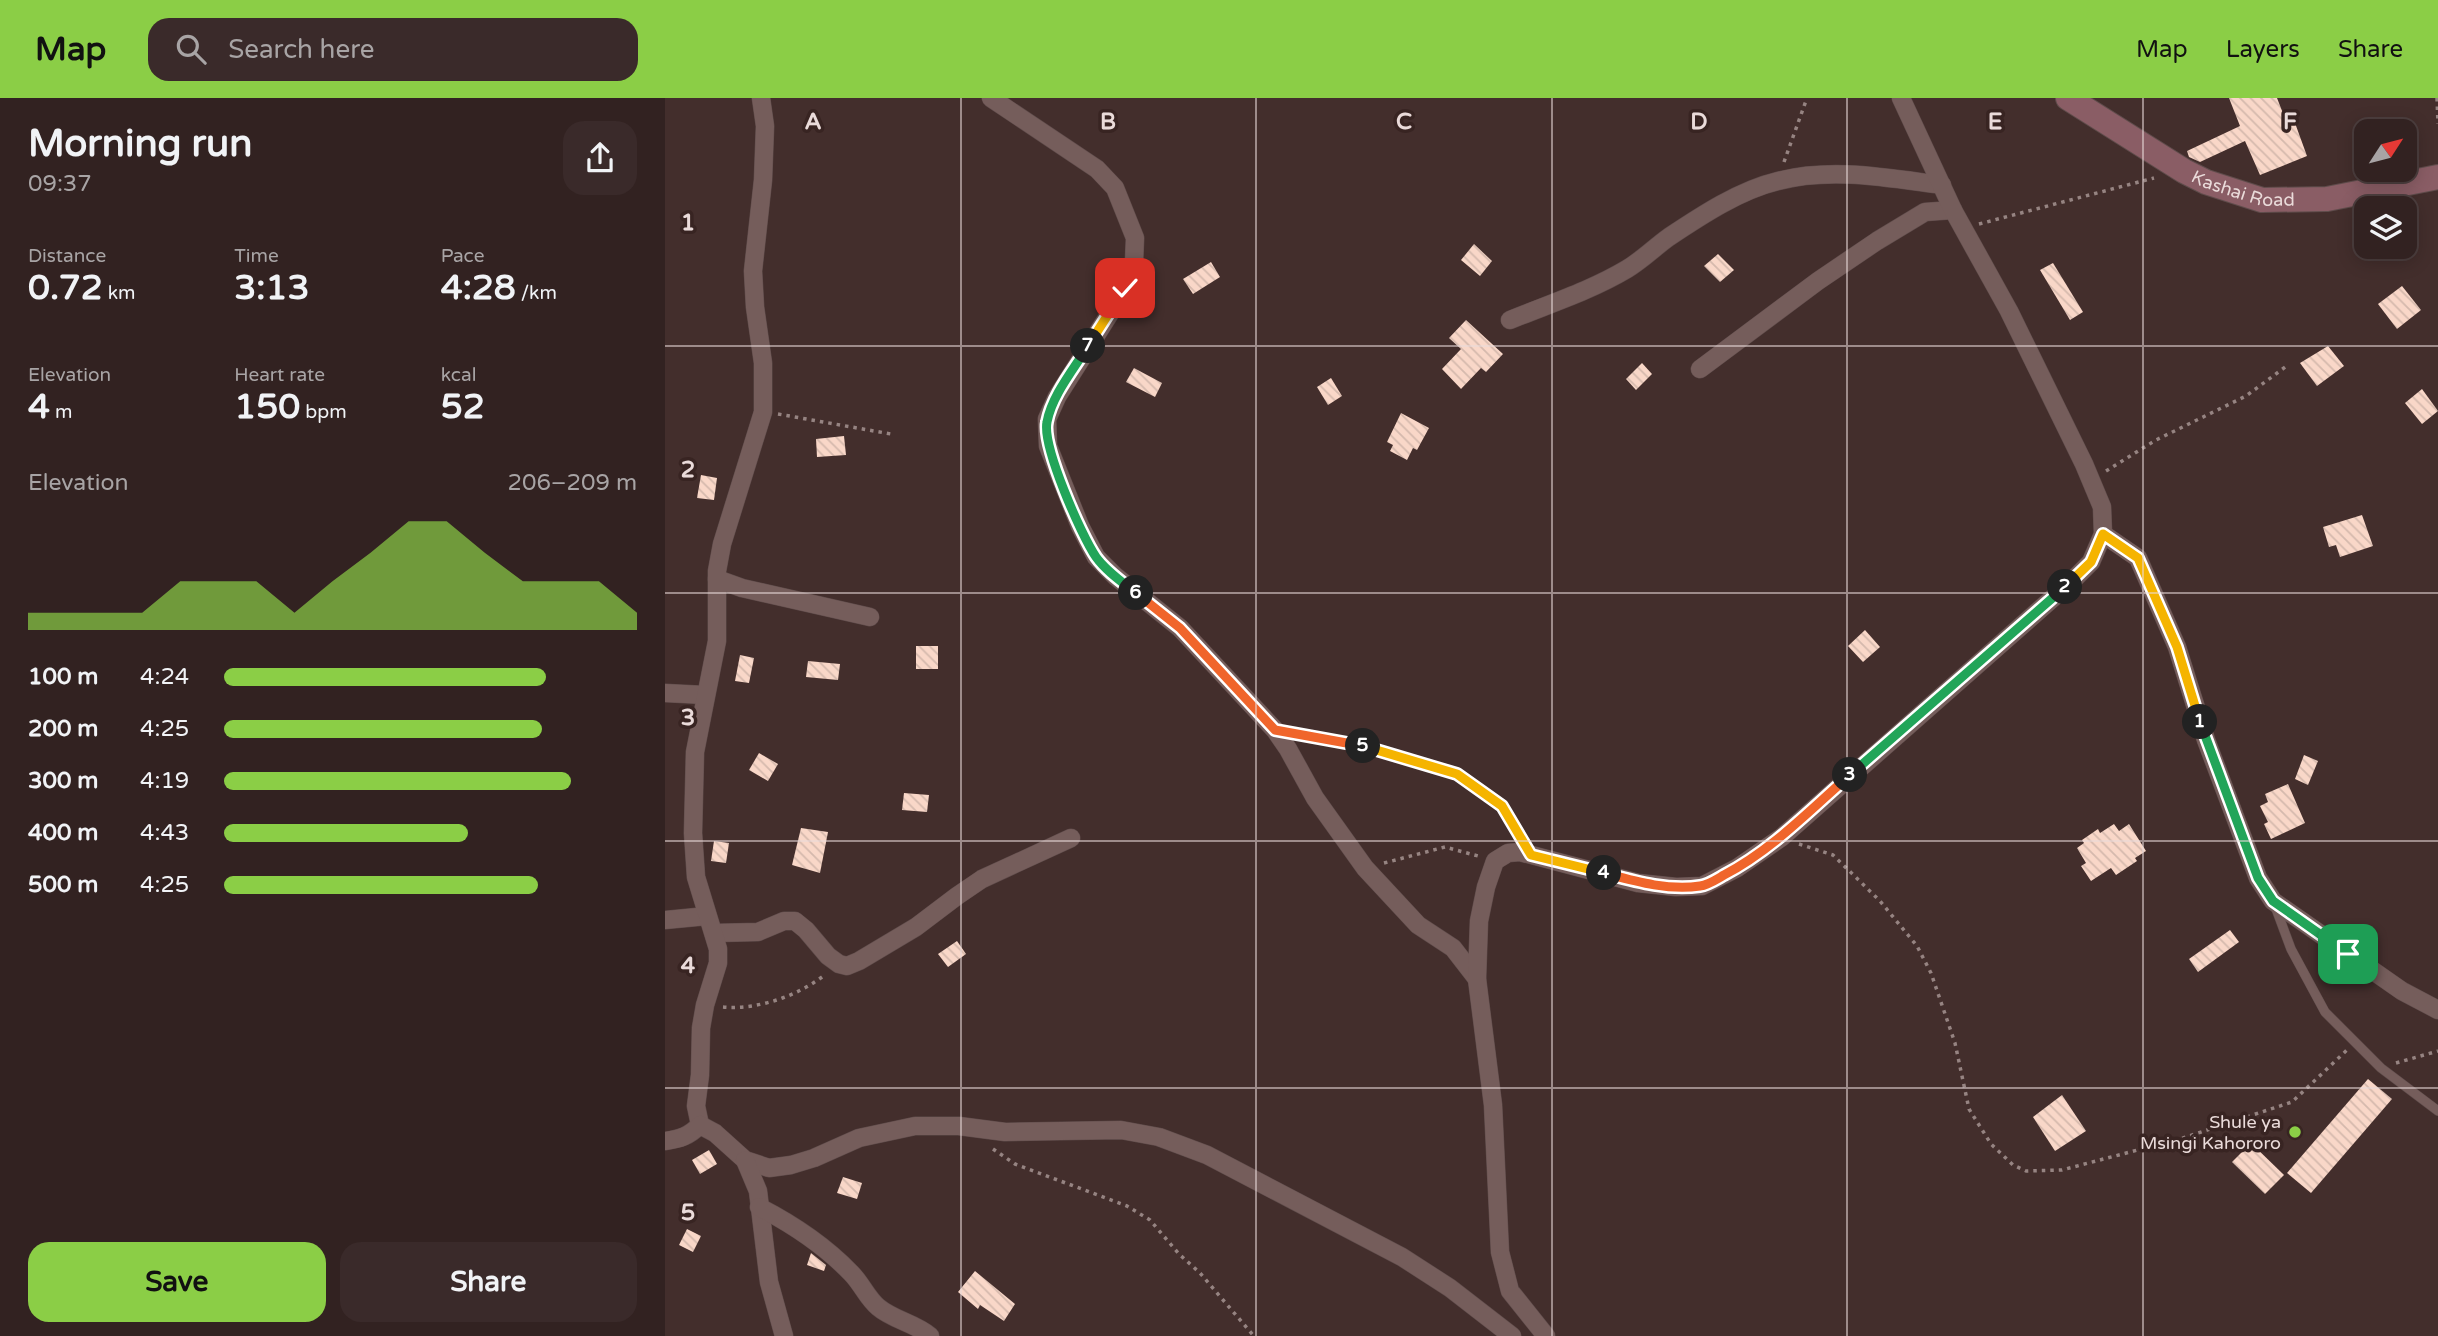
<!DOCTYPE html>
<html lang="en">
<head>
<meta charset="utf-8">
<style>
  body { margin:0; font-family:"Varela Round",sans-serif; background:#3a2a2a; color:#f1f3f6; height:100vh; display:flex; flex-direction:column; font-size:26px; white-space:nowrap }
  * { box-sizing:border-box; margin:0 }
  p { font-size:23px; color:#a8a4a5 }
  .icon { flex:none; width:38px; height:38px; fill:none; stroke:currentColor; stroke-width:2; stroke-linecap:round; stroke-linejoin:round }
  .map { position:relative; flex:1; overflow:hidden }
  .sheet { display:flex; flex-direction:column; background:#322221; width:665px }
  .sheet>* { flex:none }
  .needle { width:46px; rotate:54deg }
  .fabs { position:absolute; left:1689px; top:21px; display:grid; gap:14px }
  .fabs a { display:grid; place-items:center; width:63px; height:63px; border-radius:14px; background:#322221; box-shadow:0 4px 18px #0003,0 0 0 2px #4d3f3f; font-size:35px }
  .pin { position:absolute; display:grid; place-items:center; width:60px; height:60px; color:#fff; margin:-30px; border-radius:14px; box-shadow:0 4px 10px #0006 }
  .km { position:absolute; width:35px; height:35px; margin:-18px; border-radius:50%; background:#222; color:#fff; font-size:19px; line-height:35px; text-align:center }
  .round { display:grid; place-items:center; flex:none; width:74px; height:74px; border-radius:21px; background:#3a2a2a }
  .head { display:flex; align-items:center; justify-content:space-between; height:119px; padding:0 28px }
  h1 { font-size:38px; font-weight:800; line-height:52px }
  .metrics { display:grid; grid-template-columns:repeat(3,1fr); gap:10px; height:119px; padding:7px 28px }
  .metrics div { display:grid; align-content:center }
  .metrics b { font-size:35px; font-weight:800 }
  .metrics small { font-size:19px; font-weight:400 }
  .metrics p { font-size:19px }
  .chart { height:196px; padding:14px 28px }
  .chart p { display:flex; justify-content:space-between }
  .chart svg { width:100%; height:126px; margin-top:7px; fill:#8bce46; opacity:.7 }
  .action { display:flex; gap:14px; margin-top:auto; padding:14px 28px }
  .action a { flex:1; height:80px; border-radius:21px; background:#8bce46; color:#111; font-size:28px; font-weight:800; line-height:80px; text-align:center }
  .action a+a { background:#3a2a2a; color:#f1f3f6 }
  ul { padding:0 28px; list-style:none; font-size:23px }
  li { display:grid; grid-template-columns:112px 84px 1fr; align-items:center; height:52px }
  li i { height:18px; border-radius:9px; background:#8bce46 }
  header { display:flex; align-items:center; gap:42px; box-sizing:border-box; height:98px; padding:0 35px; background:#8bce46; color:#111 }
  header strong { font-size:33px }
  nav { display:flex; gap:38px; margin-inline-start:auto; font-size:24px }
  .search { width:490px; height:63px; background:#3a2a2a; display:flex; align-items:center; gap:18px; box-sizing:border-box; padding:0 24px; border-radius:21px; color:#a8a4a5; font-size:26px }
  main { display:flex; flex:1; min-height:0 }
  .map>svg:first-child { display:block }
  .building { fill:url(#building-back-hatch) }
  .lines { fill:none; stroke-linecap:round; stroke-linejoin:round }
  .lane-casing { stroke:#5f4c4b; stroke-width:10 }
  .street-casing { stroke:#5f4c4b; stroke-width:19 }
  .secondary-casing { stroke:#5f4c4b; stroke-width:26 }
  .path { stroke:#968482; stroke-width:3.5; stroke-dasharray:3.5 5; stroke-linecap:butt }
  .lane { stroke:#755d5b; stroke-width:9 }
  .street { stroke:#755d5b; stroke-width:18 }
  .secondary { stroke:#8a5d65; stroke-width:24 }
  .split-1-casing { stroke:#fff; stroke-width:14 }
  .split-2-casing { stroke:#fff; stroke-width:14 }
  .split-3-casing { stroke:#fff; stroke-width:14 }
  .split-4-casing { stroke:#fff; stroke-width:14 }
  .split-5-casing { stroke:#fff; stroke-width:14 }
  .split-6-casing { stroke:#fff; stroke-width:14 }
  .split-7-casing { stroke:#fff; stroke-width:14 }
  .split-8-casing { stroke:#fff; stroke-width:14 }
  .split-1 { stroke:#22a559; stroke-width:9 }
  .split-2 { stroke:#f5b400; stroke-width:9 }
  .split-3 { stroke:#22a559; stroke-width:9 }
  .split-4 { stroke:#f0652b; stroke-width:9 }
  .split-5 { stroke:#f5b400; stroke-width:9 }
  .split-6 { stroke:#f0652b; stroke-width:9 }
  .split-7 { stroke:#22a559; stroke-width:9 }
  .split-8 { stroke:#f5b400; stroke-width:9 }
  .grid { fill:none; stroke:#eadbda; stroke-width:2; stroke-opacity:0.55 }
  .poi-dot { fill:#8bce46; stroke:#382422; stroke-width:2.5 }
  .labels { text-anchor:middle; stroke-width:7; stroke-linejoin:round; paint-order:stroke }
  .street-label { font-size:18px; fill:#eadbda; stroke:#382422 }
  .poi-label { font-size:18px; fill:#eadbda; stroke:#382422; text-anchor:end }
  .grid-label { font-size:23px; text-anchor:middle; font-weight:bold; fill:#eadbda; stroke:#382422; stroke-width:7; stroke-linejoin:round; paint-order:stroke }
</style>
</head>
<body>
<header>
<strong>Map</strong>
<div class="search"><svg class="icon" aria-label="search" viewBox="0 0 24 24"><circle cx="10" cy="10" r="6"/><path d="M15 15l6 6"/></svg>Search here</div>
<nav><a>Map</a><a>Layers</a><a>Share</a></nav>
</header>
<main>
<section class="sheet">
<div class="head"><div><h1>Morning run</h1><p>09:37</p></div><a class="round"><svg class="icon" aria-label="share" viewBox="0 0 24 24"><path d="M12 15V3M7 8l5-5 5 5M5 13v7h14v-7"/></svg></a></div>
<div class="metrics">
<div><p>Distance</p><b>0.72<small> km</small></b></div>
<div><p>Time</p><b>3:13</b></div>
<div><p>Pace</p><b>4:28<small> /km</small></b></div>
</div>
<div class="metrics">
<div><p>Elevation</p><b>4<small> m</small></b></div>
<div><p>Heart rate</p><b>150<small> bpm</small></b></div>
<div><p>kcal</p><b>52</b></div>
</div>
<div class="chart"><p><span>Elevation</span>206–209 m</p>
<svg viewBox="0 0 160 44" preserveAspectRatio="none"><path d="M0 44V38L10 38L20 38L30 38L40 27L50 27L60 27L70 38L80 27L90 17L100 6L110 6L120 17L130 27L140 27L150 27L160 38V44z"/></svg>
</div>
<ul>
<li><b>100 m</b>4:24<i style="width:78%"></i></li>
<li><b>200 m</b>4:25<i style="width:77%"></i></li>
<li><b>300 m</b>4:19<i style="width:84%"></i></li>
<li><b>400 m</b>4:43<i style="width:59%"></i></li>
<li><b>500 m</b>4:25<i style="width:76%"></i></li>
</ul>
<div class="action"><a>Save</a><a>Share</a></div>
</section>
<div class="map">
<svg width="1773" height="1238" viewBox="0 0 1773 1238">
  <defs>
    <pattern id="building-back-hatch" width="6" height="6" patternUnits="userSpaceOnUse" patternTransform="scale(1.75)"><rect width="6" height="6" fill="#f9d7c8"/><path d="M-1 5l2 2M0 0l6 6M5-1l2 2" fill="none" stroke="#d5b9ad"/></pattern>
  </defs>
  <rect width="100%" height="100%" fill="#432e2c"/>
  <g class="building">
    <path d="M1564,0h48l11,28 7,-3 12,33 -47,19 -15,-34 -45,21 -11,-5 -2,-6 53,-25z"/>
    <path d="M809,146l18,17 -12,15 -19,-16z"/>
    <path d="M1053,156l16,16 -14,12 -16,-16z"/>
    <path d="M546,164l9,15 -27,17 -10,-15z"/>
    <path d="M1388,165l30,49 -13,8 -30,-50z"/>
    <path d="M1737,188l19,24 -24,19 -19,-25z"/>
    <path d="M801,222l37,34 -17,18 -5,-4 -20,21 -19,-20 19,-20 -12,-11z"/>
    <path d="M1663,248l16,20 -27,20 -17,-23z"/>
    <path d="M977,265l10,11 -16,16 -10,-11z"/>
    <path d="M469,270l28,15 -7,14 -29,-15z"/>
    <path d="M666,280l11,18 -14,9 -11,-18z"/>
    <path d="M1757,291l16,22 -16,13 -17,-21z"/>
    <path d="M736,315l28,15 -12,22 -4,-2 -6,12 -17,-9 3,-6 -6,-3z"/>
    <path d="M179,338l2,19 -29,2 -1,-18z"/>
    <path d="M36,377l16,3 -3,22 -17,-2z"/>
    <path d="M1697,417l11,31 -33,11 -4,-12 -7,2 -6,-20z"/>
    <path d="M1200,532l15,17 -17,15 -15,-16z"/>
    <rect x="251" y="548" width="22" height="23"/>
    <path d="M75,557l14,3 -5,25 -14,-2z"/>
    <path d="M143,563l32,3 -2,16 -32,-3z"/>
    <path d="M94,655l19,11 -10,17 -19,-11z"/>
    <path d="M1639,657l14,6 -10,24 -13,-6z"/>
    <path d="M1623,686l17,39 -34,16 -7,-15 4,-2 -8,-16 8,-4 -3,-8z"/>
    <path d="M239,695l25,2 -2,17 -25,-2z"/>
    <path d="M1449,726l5,7 10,-7 17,27 -11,7 2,3 -21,14 -5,-7 -20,13 -10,-15 5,-3 -9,-15 7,-5 -2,-3 16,-11 2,4z"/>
    <path d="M136,730l27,4 -8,41 -28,-8z"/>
    <path d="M49,743l15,2 -3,20 -15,-2z"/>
    <path d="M1565,832l9,12 -41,30 -9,-13z"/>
    <path d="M292,843l9,13 -18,13 -10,-13z"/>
    <path d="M1703,981l24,20 -81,94 -24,-20z"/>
    <path d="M1397,997l24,36 -31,20 -22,-34z"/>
    <path d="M1586,1045l33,32 -19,19 -33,-32z"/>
    <path d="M44,1052l8,14 -17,10 -8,-14z"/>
    <path d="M178,1079l19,6 -5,16 -20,-6z"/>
    <path d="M22,1131l14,7 -8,16 -14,-7z"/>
    <path d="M146,1155l15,12 -2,6 -17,-6z"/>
    <path d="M310,1173l40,33 -11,17 -24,-16 -2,4 -20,-17z"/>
  </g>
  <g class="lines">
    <defs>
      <path id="lane" d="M1610,808l16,43 34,63 56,56 57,43"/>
      <g id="street">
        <path d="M326,0l106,71 18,19 20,50 -1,24 -8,26 -69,109 -10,22 1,27 32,80 16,31 19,19 65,52 95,102 13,19 27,49 50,70 53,57 35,23 24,31"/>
        <path d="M845,222c39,-16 80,-29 117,-51 15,-9 28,-22 42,-32 33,-22 71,-47 109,-56 54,-14 110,-3 164,4"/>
        <path d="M1035,271l118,-88 59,-40 48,-29 28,-2"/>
        <path d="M1438,436l35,24 39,89 29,93 52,138 15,23 129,90 36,19"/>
        <path d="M52,481l25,9 128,29"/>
        <path d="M0,595l40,2"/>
        <path d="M0,822l42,-4"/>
        <path d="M49,835l44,-1 26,-11h11l11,9 22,26 11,8 8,2 12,-5 57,-34 41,-31 25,-17 89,-41"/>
        <path d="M35,1027l-4,-19 4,-31 1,-47 4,-23 13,-42v-14l-22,-72 -3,-44 2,-81 22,-111v-70l5,-27 41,-132v-49l-8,-56 -2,-36 10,-91 2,-54 -4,-28"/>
        <path d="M0,1043c15,-2 24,-5 35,-16l15,8 30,27 24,8 22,-3 23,-7 45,-20 56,-12h44l46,6 116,-2 38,7 48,18 195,102 48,31 62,48"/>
        <path d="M80,1062l13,31 11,91 15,54"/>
        <path d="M94,1109c35,18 65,38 92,66 11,11 16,25 27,34 15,13 37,16 52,29"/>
        <path d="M881,1238l-36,-45 -10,-39 -7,-147 -16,-126 2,-58 7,-34 9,-26 13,-8 12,-1 118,31 38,4 26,-1 35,-18 45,-31 289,-255 20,-20 12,-28 -1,-27 -18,-43 -75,-153 -56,-101 -52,-112"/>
      </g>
      <g id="secondary">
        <path id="s1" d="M1403,0l116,73 22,11 56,18 65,-1 111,-22"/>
      </g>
    </defs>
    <use href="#lane" class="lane-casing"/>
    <use href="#street" class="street-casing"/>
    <use href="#secondary" class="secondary-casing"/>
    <g class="path">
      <path d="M1772,0l1,26"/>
      <path d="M1119,64l23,-64"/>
      <path d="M1314,126l175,-46"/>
      <path d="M113,316l113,20"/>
      <path d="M1441,373l50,-31 90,-44 42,-31"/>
      <path d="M635,636l75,15 82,25 45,32 17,29"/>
      <path d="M1134,746l34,11 47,46 37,45 14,27 24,70 14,66 22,35 22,21 13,6 36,-1 121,-32 109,-36 55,-52"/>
      <path d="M719,765l61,-16 33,9"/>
      <path d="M58,909c35,3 75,-11 103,-33"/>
      <path d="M1731,965l42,-12"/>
      <path d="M328,1051l22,15 112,42 23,14 29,34 21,19 53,62"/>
    </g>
    <use href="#lane" class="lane"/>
    <use href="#street" class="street"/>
    <use href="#secondary" class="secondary"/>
  </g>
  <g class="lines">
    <defs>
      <path id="split-1" d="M1535,624l58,156 15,23 75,53"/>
      <path id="split-2" d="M1400,489l26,-25 12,-28 35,24 39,89 23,75"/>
      <path id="split-3" d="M1185,677l215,-188"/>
      <path id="split-4" d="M939,775c30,8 64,18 96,13 8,-1 17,-7 24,-11 48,-25 86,-65 126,-100"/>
      <path id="split-5" d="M698,648l94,28 45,32 29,49 73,18"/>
      <path id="split-6" d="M471,495l44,35 95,102 88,16"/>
      <path id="split-7" d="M423,248c-14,23 -36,49 -41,76 -5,24 34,113 49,135 10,14 26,25 40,36"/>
      <path id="split-8" d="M423,248l37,-58"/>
    </defs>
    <use href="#split-1" class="split-1-casing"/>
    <use href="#split-2" class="split-2-casing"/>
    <use href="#split-3" class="split-3-casing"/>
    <use href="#split-4" class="split-4-casing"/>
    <use href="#split-5" class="split-5-casing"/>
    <use href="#split-6" class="split-6-casing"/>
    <use href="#split-7" class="split-7-casing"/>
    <use href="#split-8" class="split-8-casing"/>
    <use href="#split-1" class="split-1"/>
    <use href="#split-2" class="split-2"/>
    <use href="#split-3" class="split-3"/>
    <use href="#split-4" class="split-4"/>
    <use href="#split-5" class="split-5"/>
    <use href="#split-6" class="split-6"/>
    <use href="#split-7" class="split-7"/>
    <use href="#split-8" class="split-8"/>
  </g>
  <path class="grid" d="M296,0v1238M591,0v1238M887,0v1238M1182,0v1238M1478,0v1238M0,248h1773M0,495h1773M0,743h1773M0,990h1773"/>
  <circle class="poi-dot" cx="1630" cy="1034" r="7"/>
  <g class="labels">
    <g class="street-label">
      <text dy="6" stroke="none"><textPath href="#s1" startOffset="200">Kashai Road</textPath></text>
    </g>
    <g class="poi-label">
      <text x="1616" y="1030">Shule ya<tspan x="1616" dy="21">Msingi Kahororo</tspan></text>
    </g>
  </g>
  <g class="grid-label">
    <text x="148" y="31">A</text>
    <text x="443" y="31">B</text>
    <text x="739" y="31">C</text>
    <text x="1034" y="31">D</text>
    <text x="1330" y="31">E</text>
    <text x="1625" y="31">F</text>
    <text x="23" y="132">1</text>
    <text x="23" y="379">2</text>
    <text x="23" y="627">3</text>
    <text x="23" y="875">4</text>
    <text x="23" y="1122">5</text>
  </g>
</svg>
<div class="fabs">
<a><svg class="needle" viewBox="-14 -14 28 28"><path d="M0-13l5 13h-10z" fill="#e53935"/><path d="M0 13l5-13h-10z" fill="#a8a4a5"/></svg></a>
<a><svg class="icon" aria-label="layers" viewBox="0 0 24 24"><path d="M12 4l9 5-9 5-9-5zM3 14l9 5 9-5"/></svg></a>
</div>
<div class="pin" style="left:1683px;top:856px;background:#1e9e55"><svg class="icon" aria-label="arrive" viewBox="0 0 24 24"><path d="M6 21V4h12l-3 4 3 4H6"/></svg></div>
<div class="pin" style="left:460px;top:190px;background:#d93025"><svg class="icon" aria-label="check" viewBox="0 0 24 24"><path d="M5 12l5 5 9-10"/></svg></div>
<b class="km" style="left:1535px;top:624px">1</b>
<b class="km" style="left:1400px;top:489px">2</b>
<b class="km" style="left:1185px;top:677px">3</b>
<b class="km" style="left:939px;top:775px">4</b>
<b class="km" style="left:698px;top:648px">5</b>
<b class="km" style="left:471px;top:495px">6</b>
<b class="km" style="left:423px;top:248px">7</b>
</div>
</main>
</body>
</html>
